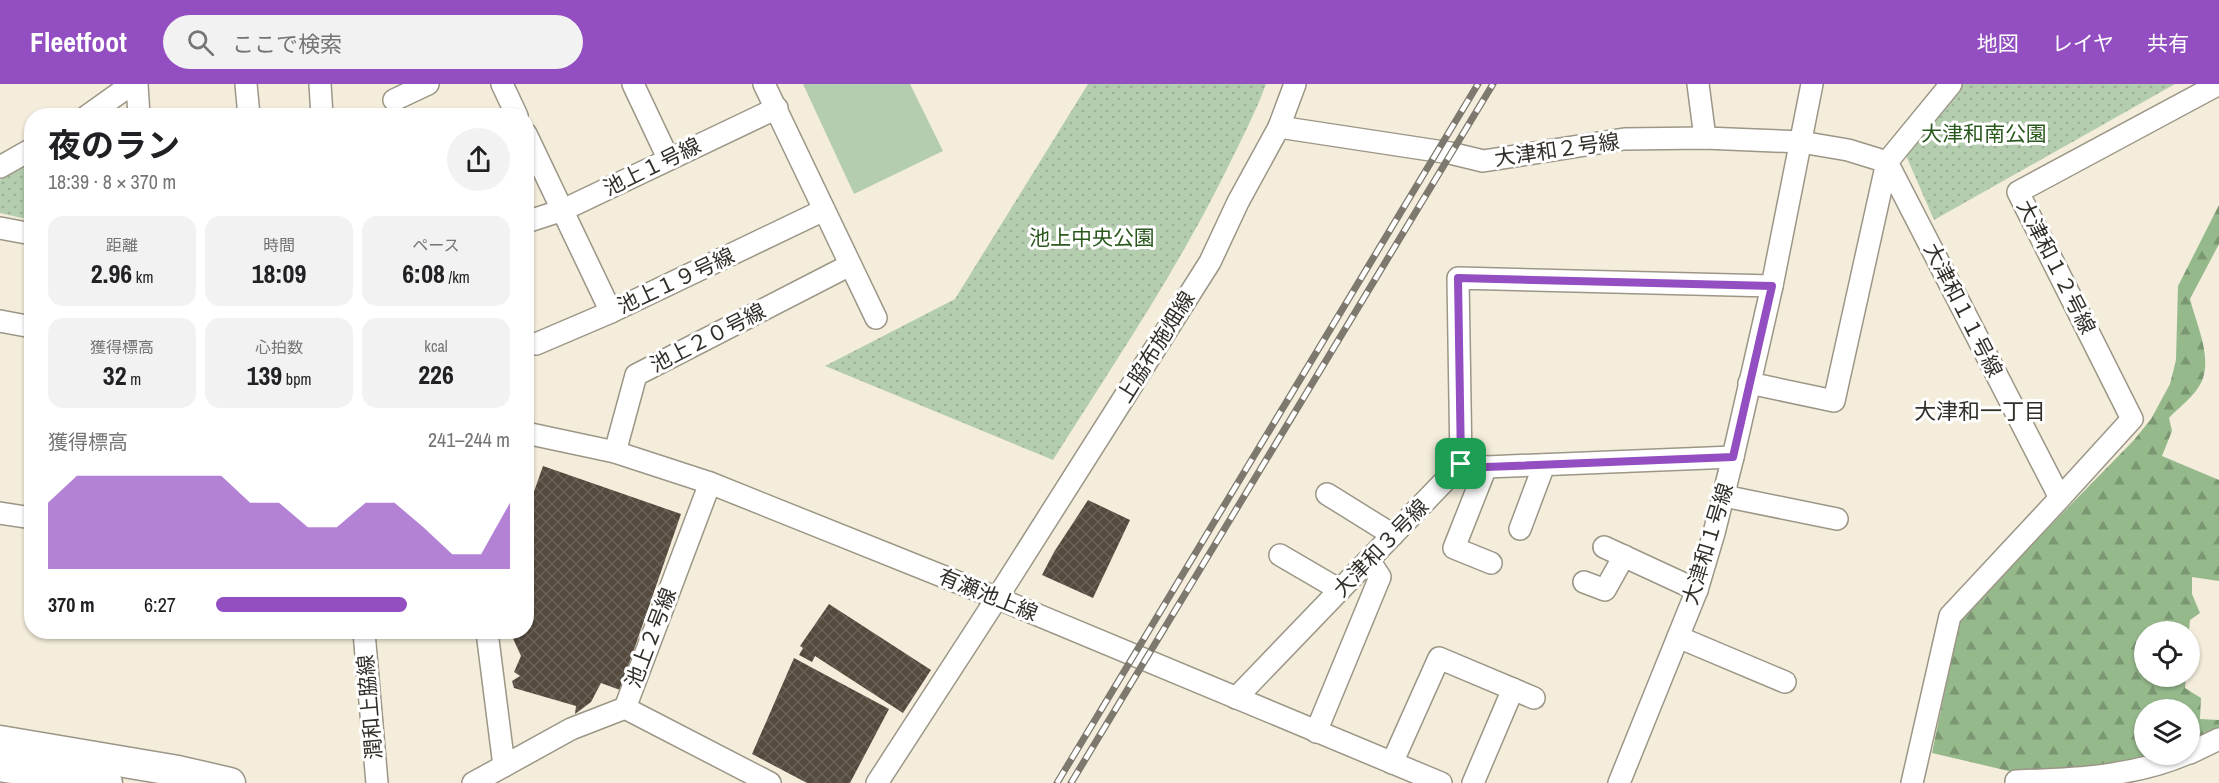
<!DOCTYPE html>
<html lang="ja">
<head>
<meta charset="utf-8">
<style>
  body { margin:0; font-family:"Archivo Narrow","Noto Sans JP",sans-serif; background:#f2f2f2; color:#202124; height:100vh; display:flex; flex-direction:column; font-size:22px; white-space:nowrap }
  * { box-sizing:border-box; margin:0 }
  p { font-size:20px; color:#757577 }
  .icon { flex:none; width:33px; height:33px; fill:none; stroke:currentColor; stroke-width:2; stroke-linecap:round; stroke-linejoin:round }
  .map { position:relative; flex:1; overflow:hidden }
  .details { position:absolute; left:24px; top:24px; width:510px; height:531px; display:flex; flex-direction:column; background:#fff; border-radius:24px; box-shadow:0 2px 4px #0004 }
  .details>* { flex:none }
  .fabs { position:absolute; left:2134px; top:537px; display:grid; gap:12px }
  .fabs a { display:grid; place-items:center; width:66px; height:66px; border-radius:50%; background:#fff; box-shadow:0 2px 4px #0004; font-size:30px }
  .pin { position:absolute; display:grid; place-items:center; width:51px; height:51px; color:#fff; margin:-26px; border-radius:12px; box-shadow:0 3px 9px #0006 }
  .round { display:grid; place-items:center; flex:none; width:63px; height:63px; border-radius:32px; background:#f2f2f2 }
  .head { display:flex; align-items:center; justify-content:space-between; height:102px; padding:0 24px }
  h1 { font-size:33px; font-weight:700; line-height:45px }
  .stats { display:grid; grid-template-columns:repeat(3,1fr); gap:9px; height:102px; padding:6px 24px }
  .stats div { display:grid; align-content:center; border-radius:15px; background:#f2f2f2; text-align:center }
  .stats b { font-size:26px; font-weight:700 }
  .stats small { font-size:16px; font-weight:400 }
  .stats p { font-size:16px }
  .chart { height:168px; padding:12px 24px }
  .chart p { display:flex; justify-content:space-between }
  .chart svg { width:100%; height:108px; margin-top:6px; fill:#934ec2; opacity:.7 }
  ul { padding:0 24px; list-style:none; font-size:20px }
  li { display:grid; grid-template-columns:96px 72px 1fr; align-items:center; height:45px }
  li i { height:15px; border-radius:8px; background:#934ec2 }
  header { display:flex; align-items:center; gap:36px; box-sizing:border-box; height:84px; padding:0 30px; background:#934ec2; color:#fff }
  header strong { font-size:28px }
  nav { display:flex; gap:33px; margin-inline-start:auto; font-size:21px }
  .search { width:420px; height:54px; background:#f2f2f2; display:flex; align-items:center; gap:15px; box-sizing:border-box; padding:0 21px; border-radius:33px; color:#757577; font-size:22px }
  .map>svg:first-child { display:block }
  .forest { fill:url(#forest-firs) }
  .park { fill:url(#park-dots) }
  .pitch { fill:#b5cdaf }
  .building { fill:url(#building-cross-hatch) }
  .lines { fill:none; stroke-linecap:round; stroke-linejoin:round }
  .minor-casing { stroke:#9c9687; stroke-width:24 }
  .highway-casing { stroke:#9c9687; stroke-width:33 }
  .minor { stroke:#fff; stroke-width:21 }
  .highway { stroke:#fff; stroke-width:30 }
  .rail-casing { stroke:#7d796e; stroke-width:7 }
  .rail { stroke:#fff; stroke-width:4.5; stroke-dasharray:14; stroke-linecap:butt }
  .route-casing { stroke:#fff; stroke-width:12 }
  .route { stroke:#934ec2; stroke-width:8 }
  .labels { text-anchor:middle; stroke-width:6; stroke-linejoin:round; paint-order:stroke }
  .park-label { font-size:21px; fill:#2a591d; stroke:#fff }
  .street-label { font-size:21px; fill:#322f29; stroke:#fff }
  .neighbourhood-label { font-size:22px; fill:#322f29; stroke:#fff }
</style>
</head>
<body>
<header>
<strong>Fleetfoot</strong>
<div class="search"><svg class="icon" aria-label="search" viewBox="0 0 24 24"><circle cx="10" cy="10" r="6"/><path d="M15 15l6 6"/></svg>ここで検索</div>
<nav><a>地図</a><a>レイヤ</a><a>共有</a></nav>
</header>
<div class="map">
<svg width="2219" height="699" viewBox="0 0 2219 699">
  <defs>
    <pattern id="forest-firs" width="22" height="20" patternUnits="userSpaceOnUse" patternTransform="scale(1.5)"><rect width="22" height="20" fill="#96b98c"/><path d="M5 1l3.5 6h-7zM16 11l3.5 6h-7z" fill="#7b9772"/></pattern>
    <pattern id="park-dots" width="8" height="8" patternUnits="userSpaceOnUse" patternTransform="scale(1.5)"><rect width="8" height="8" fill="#b5cdaf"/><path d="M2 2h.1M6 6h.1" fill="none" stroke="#9cb097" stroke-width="1.8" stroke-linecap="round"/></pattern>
    <pattern id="building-cross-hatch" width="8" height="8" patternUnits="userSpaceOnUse" patternTransform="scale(1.5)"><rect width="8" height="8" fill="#544a3e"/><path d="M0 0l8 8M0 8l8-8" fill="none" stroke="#6a6258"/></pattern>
  </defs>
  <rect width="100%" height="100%" fill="#f4eddc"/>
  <path class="forest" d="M2219,121v39l-29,55c6,24 21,55 13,79 -5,16 -23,28 -34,40l3,13 -10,25 57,24v101l-27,-4v17l8,19 -10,7 -1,11 -44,1v44l41,1 -1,11 16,10 -1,21 19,1v7l-29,15v-32h-45v44l15,1 -78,14 -69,3 -81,-19 28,-135 174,-178 17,-21 19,-35 6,-24 2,-74z"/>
  <g class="park">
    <path d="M1088,0h178c-11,30 -26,58 -40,87 -50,101 -113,194 -173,289l-228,-94 130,-67z"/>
    <path d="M1960,0h215l-241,136 -30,-69z"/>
    <path d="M31,76v60l-31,-7v-33z"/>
  </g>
  <path class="pitch" d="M803,0h107l33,67 -89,43z"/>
  <g class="building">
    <path d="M543,382l138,48 -61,176 -19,-7 -10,19 -16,12 1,-8 -62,-18 -2,-7 8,-5 -6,-4 7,-16 -11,-24h16v-53l3,-6 -3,-2v-57z"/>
    <path d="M1088,416l42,20 -37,78 -51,-23 12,-23z"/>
    <path d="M829,520l102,66 -28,43 -88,-57 -3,6 -13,-7 4,-7 -3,-2z"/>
    <path d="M794,574l95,51 -39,74h-43l-55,-29z"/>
  </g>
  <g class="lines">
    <defs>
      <g id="minor">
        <path d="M137,0l2,32"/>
        <path d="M246,0l3,32"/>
        <path d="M320,0l2,32"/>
        <path d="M502,0l15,32"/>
        <path d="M633,0l35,74"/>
        <path d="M764,0l112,234"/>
        <path d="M1698,0l7,54"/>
        <path d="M394,16l34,-16"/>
        <path d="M87,32l45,-32"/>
        <path d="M1279,43l171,26 33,8 141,-22 81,-1 96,4 47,8 39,12 173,336 -110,118 -38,167"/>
        <path d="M526,50l85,178"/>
        <path d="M0,83l32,-18"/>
        <path d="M526,138l37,-12 214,-102"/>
        <path d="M0,144l32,6"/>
        <path d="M0,237l32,6"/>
        <path d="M526,259l10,1 75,-32 213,-102"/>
        <path d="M1749,299l85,18 53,-239 64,-78"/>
        <path d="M526,349l89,19 95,31 287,115 444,185"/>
        <path d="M615,368l21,-77 214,-110"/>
        <path d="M1461,380l-3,-186 314,8"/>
        <path d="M1486,383l-32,81 37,15"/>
        <path d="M1327,410l66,41"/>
        <path d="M1724,412l113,23"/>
        <path d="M2060,414l72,-79 -114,-227 201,-108"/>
        <path d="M0,429l32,5"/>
        <path d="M1520,445l24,-64"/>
        <path d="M1604,463l93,43"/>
        <path d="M1280,471l60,35"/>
        <path d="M1584,498l21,8 19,-34"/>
        <path d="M364,548l13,151"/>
        <path d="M487,548l17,134 67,-37 54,-21"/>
        <path d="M1678,553l107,45"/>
        <path d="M1236,614l225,-234 25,3 247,-10"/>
        <path d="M625,624l85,-225"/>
        <path d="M625,624l145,75"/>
        <path d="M1316,648l64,-155 -11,-17"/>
        <path d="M2190,669l29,-14"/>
        <path d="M1392,679l47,-105 95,40"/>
        <path d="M473,699l31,-17"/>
        <path d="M877,699l120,-185 213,-336 28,-60 41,-75 16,-43"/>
        <path d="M1473,699l40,-94"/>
        <path d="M1619,699l78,-193 17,-57 19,-76 39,-171 40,-202"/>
        <path d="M2016,699v-2c57,-2 117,-4 170,-27"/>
      </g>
      <g id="highway">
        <path d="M0,657l178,30 52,12"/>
        <path d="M0,682l107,17"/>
      </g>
    </defs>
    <use href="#minor" class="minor-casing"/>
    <use href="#highway" class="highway-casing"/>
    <use href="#minor" class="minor"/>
    <use href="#highway" class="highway"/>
    <defs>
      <g id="rail">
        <path d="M1057,699l421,-699"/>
        <path d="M1071,699l422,-699"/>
      </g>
    </defs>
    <use href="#rail" class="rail-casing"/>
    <use href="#rail" class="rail"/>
  </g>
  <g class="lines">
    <defs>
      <path id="route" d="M1458,194l314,8 -39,171 -247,10 -25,-3z"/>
    </defs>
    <use href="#route" class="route-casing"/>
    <use href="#route" class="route"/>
  </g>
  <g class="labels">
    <g class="park-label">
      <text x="1984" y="57">大津和南公園</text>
      <text x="1092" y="161">池上中央公園</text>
    </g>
    <g class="street-label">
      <text transform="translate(1557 66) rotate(-8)" y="7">大津和２号線</text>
      <text transform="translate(652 83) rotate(-26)" y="7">池上１号線</text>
      <text transform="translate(2056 183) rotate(63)" y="7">大津和１２号線</text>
      <text transform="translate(676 197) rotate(-25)" y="7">池上１９号線</text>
      <text transform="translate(1963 226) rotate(63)" y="7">大津和１１号線</text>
      <text transform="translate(708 254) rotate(-27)" y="7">池上２０号線</text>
      <text transform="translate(1156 263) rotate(-58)" y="7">上脇布施畑線</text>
      <text transform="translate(1708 460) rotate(-73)" y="7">大津和１号線</text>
      <text transform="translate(1381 464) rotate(-46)" y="7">大津和３号線</text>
      <text transform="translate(988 511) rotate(22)" y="7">有瀬池上線</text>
      <text transform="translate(651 554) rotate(-69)" y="7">池上２号線</text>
      <text transform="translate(370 623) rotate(-95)" y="7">潤和上脇線</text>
    </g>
    <g class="neighbourhood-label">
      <text x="1980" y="335">大津和一丁目</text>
    </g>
  </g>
</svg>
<div class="fabs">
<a><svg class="icon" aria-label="locate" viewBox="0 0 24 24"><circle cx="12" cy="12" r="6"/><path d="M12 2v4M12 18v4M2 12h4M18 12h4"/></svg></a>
<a><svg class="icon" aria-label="layers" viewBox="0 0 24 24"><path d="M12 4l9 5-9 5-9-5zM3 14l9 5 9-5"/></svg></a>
</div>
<div class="pin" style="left:1461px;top:380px;background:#1e9e55"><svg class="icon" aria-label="arrive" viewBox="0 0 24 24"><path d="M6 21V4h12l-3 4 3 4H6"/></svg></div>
<section class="details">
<div class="head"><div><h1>夜のラン</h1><p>18:39 · 8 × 370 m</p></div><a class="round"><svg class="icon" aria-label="share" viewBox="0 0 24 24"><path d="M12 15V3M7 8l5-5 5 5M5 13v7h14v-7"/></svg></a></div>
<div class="stats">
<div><p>距離</p><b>2.96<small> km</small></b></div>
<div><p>時間</p><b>18:09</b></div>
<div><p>ペース</p><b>6:08<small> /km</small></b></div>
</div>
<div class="stats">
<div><p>獲得標高</p><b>32<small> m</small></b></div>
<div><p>心拍数</p><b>139<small> bpm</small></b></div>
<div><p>kcal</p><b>226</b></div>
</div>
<div class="chart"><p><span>獲得標高</span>241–244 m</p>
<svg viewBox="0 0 160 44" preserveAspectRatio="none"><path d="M0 44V17L10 6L20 6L30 6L40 6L50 6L60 6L70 17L80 17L90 27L100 27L110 17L120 17L130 27L140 38L150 38L160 17V44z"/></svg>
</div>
<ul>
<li><b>370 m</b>6:27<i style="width:65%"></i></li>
</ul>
</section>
</div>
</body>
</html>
